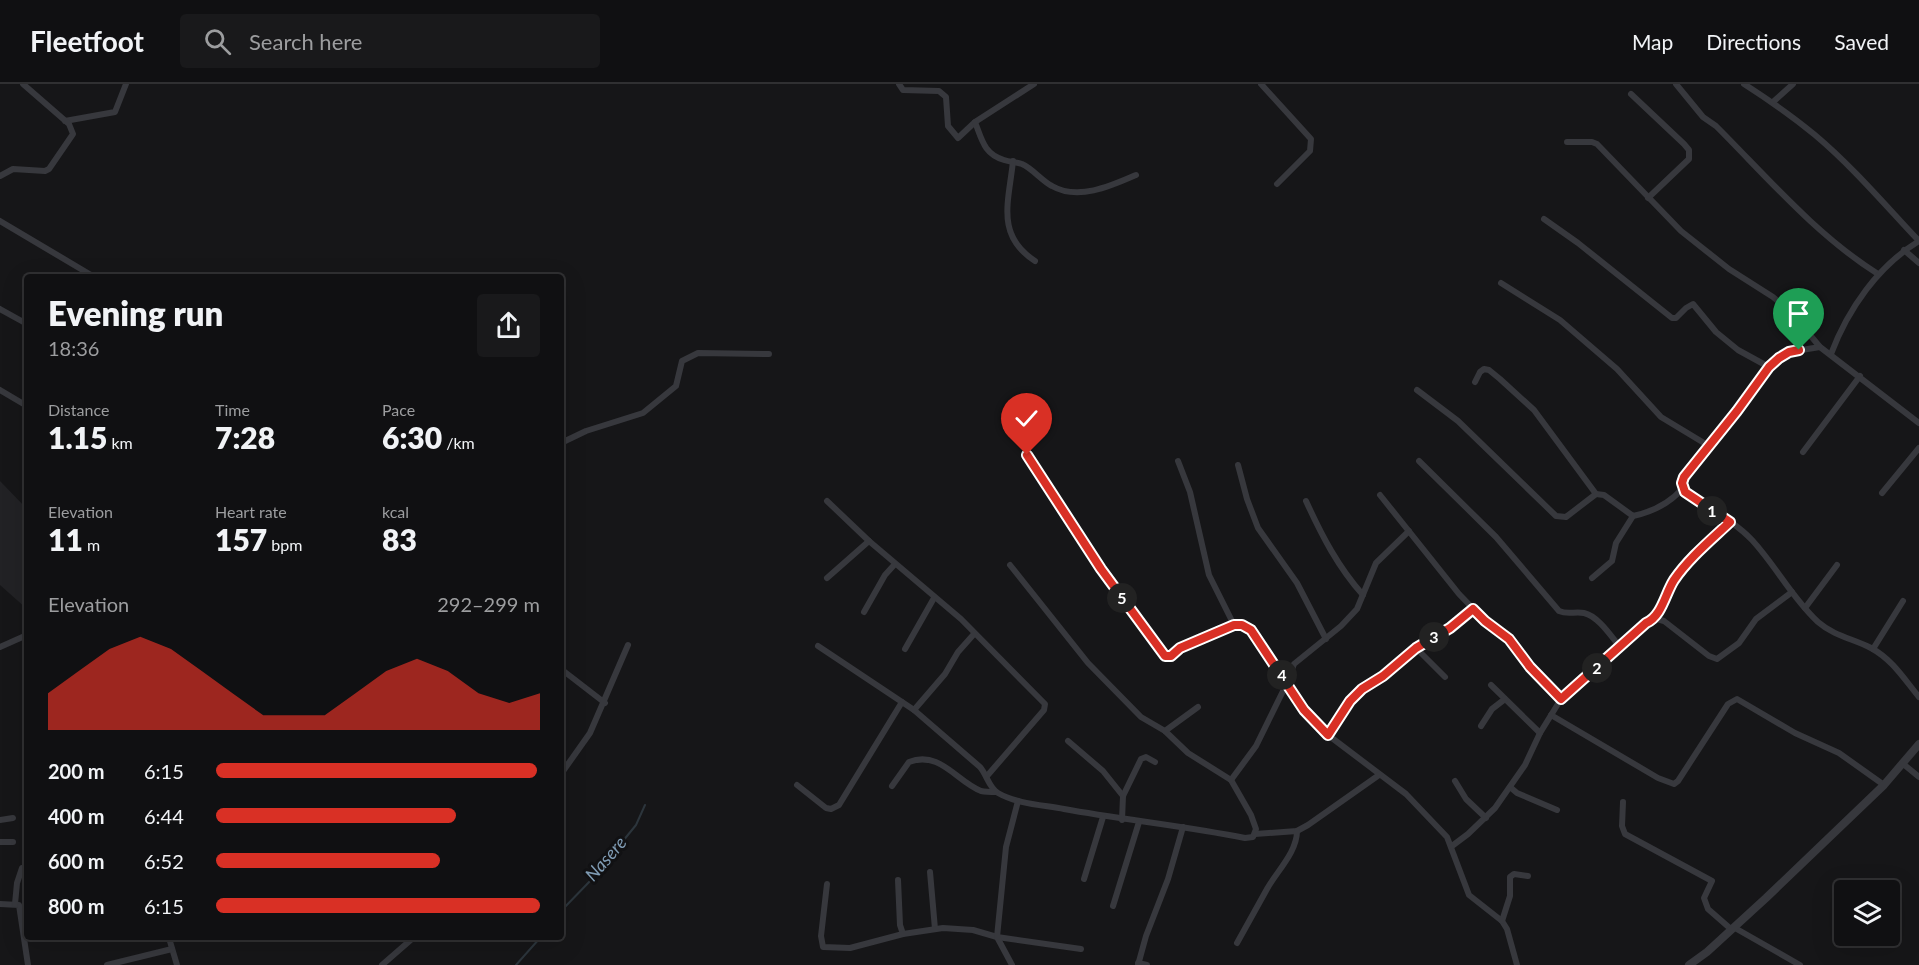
<!DOCTYPE html>
<html lang="en">
<head>
<meta charset="utf-8">
<style>
  body { margin:0; font-family:Lato,sans-serif; background:#19191b; color:#f1f3f6; height:100vh; display:flex; flex-direction:column; font-size:22px; white-space:nowrap }
  * { box-sizing:border-box; margin:0 }
  p { font-size:20px; color:#9c9d9f }
  .icon { flex:none; width:33px; height:33px; fill:none; stroke:currentColor; stroke-width:2; stroke-linecap:round; stroke-linejoin:round }
  .map { position:relative; flex:1; overflow:hidden }
  .drawer { position:absolute; left:24px; top:190px; width:540px; height:666px; display:flex; flex-direction:column; background:#101012; border-radius:6px; box-shadow:0 6px 24px #0002,0 0 0 2px #303032 }
  .drawer>* { flex:none }
  .controls { position:absolute; left:1834px; top:796px; display:grid; gap:12px }
  .controls a { display:grid; place-items:center; width:66px; height:66px; border-radius:6px; background:#101012; box-shadow:0 6px 24px #0002,0 0 0 2px #303032; font-size:30px }
  .pin { position:absolute; display:grid; place-items:center; width:51px; height:51px; color:#fff; margin:-62px -26px; border-radius:50% 50% 50% 0; rotate:-45deg; box-shadow:0 0 6px #0007 }
  .pin .icon { rotate:45deg }
  .km { position:absolute; width:30px; height:30px; margin:-15px; border-radius:50%; background:#222; color:#fff; font-size:16px; line-height:30px; text-align:center }
  .round { display:grid; place-items:center; flex:none; width:63px; height:63px; border-radius:6px; background:#19191b }
  .overview { display:flex; align-items:center; justify-content:space-between; height:102px; padding:0 24px }
  h1 { font-size:33px; font-weight:800; line-height:45px }
  .metrics { display:grid; grid-template-columns:repeat(3,1fr); gap:9px; height:102px; padding:6px 24px }
  .metrics div { display:grid; align-content:center }
  .metrics b { font-size:30px; font-weight:800 }
  .metrics small { font-size:16px; font-weight:400 }
  .metrics p { font-size:16px }
  .chart { height:168px; padding:12px 24px }
  .chart p { display:flex; justify-content:space-between }
  .chart svg { width:100%; height:108px; margin-top:6px; fill:#d93025; opacity:.7 }
  ul { padding:0 24px; list-style:none; font-size:20px }
  li { display:grid; grid-template-columns:96px 72px 1fr; align-items:center; height:45px }
  li i { height:15px; border-radius:8px; background:#d93025 }
  header { display:flex; align-items:center; gap:36px; box-sizing:border-box; height:84px; padding:0 30px; background:#101012; border-bottom:2px solid #303032 }
  header strong { font-size:28px }
  nav { display:flex; gap:33px; margin-inline-start:auto; font-size:21px }
  .search { width:420px; height:54px; background:#19191b; display:flex; align-items:center; gap:15px; box-sizing:border-box; padding:0 21px; border-radius:6px; color:#9c9d9f; font-size:22px }
  .map>svg:first-child { display:block }
  .built { fill:#222225 }
  .lines { fill:none; stroke-linecap:round; stroke-linejoin:round }
  .stream { stroke:#2c353c; stroke-width:2 }
  .minor { stroke:#37383d; stroke-width:6 }
  .tertiary { stroke:#37383d; stroke-width:8 }
  .route-casing { stroke:#fff; stroke-width:12 }
  .route { stroke:#d93025; stroke-width:8 }
  .labels { text-anchor:middle; stroke-width:6; stroke-linejoin:round; paint-order:stroke }
  .water-label { font-size:18px; font-style:italic; fill:#7f9bb3; stroke:#111113 }
</style>
</head>
<body>
<header>
<strong>Fleetfoot</strong>
<div class="search"><svg class="icon" aria-label="search" viewBox="0 0 24 24"><circle cx="10" cy="10" r="6"/><path d="M15 15l6 6"/></svg>Search here</div>
<nav><a>Map</a><a>Directions</a><a>Saved</a></nav>
</header>
<div class="map">
<svg width="1919" height="881" viewBox="0 0 1919 881">
  <rect width="100%" height="100%" fill="#161618"/>
  <path class="built" d="M0,397l27,28v100l-27,-24z"/>
  <g class="lines">
    <g class="stream">
      <path d="M561,827l31,-32 44,-54 9,-20"/>
      <path d="M516,881l24,-27"/>
    </g>
    <g class="minor">
      <path d="M899,0l4,6 36,1 7,6 2,29 10,12 17,-16 59,-38"/>
      <path d="M1261,0l50,55 -1,12 -33,33"/>
      <path d="M1676,0l27,33 13,9c51,51 100,109 162,148"/>
      <path d="M1744,0c25,16 48,32 71,51 38,32 70,70 104,106"/>
      <path d="M1631,10l53,50 5,6v9l-41,39"/>
      <path d="M1773,18l20,-18"/>
      <path d="M65,37l50,-9 11,-28"/>
      <path d="M975,38c7,18 9,32 29,38 6,2 12,2 18,4 11,5 19,16 30,22 26,15 59,0 84,-11"/>
      <path d="M1567,58h25l5,2 84,87 48,38 44,28 17,14 30,36 99,76"/>
      <path d="M1013,77c-4,40 -18,74 22,100"/>
      <path d="M0,92l13,-7 32,2 4,-2 24,-35 -4,-10 -46,-40"/>
      <path d="M1544,135l34,24 94,75h4l10,-10 7,-4 23,28 22,18 31,17"/>
      <path d="M0,137l96,57"/>
      <path d="M1904,166l15,13"/>
      <path d="M1501,199l59,37 57,49 44,48 48,29"/>
      <path d="M0,225l27,15"/>
      <path d="M1820,263l-31,5 -20,15 -32,43 -53,66 -2,7 3,9c22,16 48,28 67,48 24,26 40,58 66,82 16,14 36,17 53,26 22,12 33,31 48,49"/>
      <path d="M1831,270c17,-45 47,-88 88,-113"/>
      <path d="M1475,298l5,-10 4,-3 5,1 11,9 34,31 62,84 8,1 29,21c19,-4 37,-13 50,-28"/>
      <path d="M0,306l27,16"/>
      <path d="M1417,306l41,31 98,95 10,1 30,-23"/>
      <path d="M561,359l25,-12 57,-18 33,-27 6,-25 16,-8 71,1"/>
      <path d="M1803,368l57,-76"/>
      <path d="M1027,371l74,114 61,84 6,4 12,-9 54,-23h8l9,5 53,80 24,25 78,59 41,43 22,58 33,26 5,8 10,36"/>
      <path d="M1178,377l12,31 19,83 25,50"/>
      <path d="M1419,377l77,76 63,74c9,4 16,0 25,2 14,3 27,23 36,34"/>
      <path d="M1238,381l9,34 11,29 39,55 29,56"/>
      <path d="M1882,409l37,-45"/>
      <path d="M1380,411l79,99 26,27 24,18 21,28 31,32"/>
      <path d="M827,417l42,40 92,78 84,85 -1,6 -57,66"/>
      <path d="M1306,417c16,35 32,66 57,94"/>
      <path d="M827,494l42,-37"/>
      <path d="M1592,494l20,-17 4,-18 17,-27"/>
      <path d="M1805,524l32,-43"/>
      <path d="M864,528l21,-37 10,-11"/>
      <path d="M1654,536l18,-37 11,-15 47,-46"/>
      <path d="M818,562l96,64 66,57c7,8 9,21 18,26 19,11 45,12 66,16 61,11 121,17 181,29l8,-1 3,-8 -5,-14 -20,-35 -43,-27 -23,-22 -24,-14 -53,-54 -78,-98"/>
      <path d="M0,563l27,-12"/>
      <path d="M1416,564l29,29"/>
      <path d="M905,565l29,-51"/>
      <path d="M1873,565l30,-48"/>
      <path d="M561,585l44,34"/>
      <path d="M1491,601l49,48"/>
      <path d="M914,626l31,-36 13,-22 16,-18"/>
      <path d="M1551,631l107,63 16,6 4,-3 50,-77 9,-5 58,34 44,20 45,32"/>
      <path d="M1481,642l11,-17 13,-10"/>
      <path d="M1165,647l33,-24"/>
      <path d="M1328,651l22,-34 12,-12 21,-13 33,-28 34,-20 23,-19"/>
      <path d="M1068,657l35,30 20,25"/>
      <path d="M1902,679l17,14"/>
      <path d="M561,690l29,-41 38,-88"/>
      <path d="M1231,696l25,-34 31,-63 7,-19 47,-38 16,-17 19,-46 33,-32"/>
      <path d="M1455,697l11,18 20,19"/>
      <path d="M797,701l29,23 5,1 8,-4 63,-103"/>
      <path d="M892,702l17,-24c31,-12 48,20 72,29 5,1 10,1 15,1"/>
      <path d="M1510,703l7,6 40,17"/>
      <path d="M1623,718l-1,24 3,8 87,47 -8,17 4,11 24,21"/>
      <path d="M0,736l13,-2"/>
      <path d="M1122,736l1,-24 18,-37 5,-2 9,5"/>
      <path d="M1255,750l42,-3 11,-6 71,-50"/>
      <path d="M0,758h13"/>
      <path d="M1452,762l16,-12 27,-26 30,-43 15,-32 21,-34 85,-76 11,-4 7,2 45,35 8,3 22,-16 17,-24 36,-27"/>
      <path d="M930,788l5,57"/>
      <path d="M1084,795l19,-62"/>
      <path d="M898,796l2,45 3,9"/>
      <path d="M827,800l-6,52 2,11 27,1 53,-14 40,-6 30,2 24,7 84,12"/>
      <path d="M0,820l19,1 9,60"/>
      <path d="M15,820l2,-21 5,-15"/>
      <path d="M1113,822l26,-84"/>
      <path d="M1502,837l8,-25v-19l4,-3 14,2"/>
      <path d="M1735,844l65,37"/>
      <path d="M169,854l8,27"/>
      <path d="M1237,859c10,-18 20,-36 30,-54 10,-18 30,-37 30,-58"/>
      <path d="M1138,879l9,2"/>
      <path d="M107,881l65,-16"/>
      <path d="M382,881l31,-27"/>
      <path d="M1012,881l-15,-28 9,-90 12,-46"/>
      <path d="M1138,881l8,-29 22,-57 15,-52"/>
    </g>
    <path class="tertiary" d="M1689,881l18,-13 59,-54 118,-113 35,-41"/>
  </g>
  <g class="lines">
    <defs>
      <path id="route" d="M1027,371l74,114 64,87h6l9,-8 54,-23h8l9,5 53,80 24,25 22,-34 12,-12 21,-13 33,-28 34,-20 23,-19 12,12 24,18 21,28 31,32 85,-76c16,-7 19,-29 28,-43 15,-22 37,-40 56,-58l-45,-30 -3,-9 2,-6 53,-66 32,-44 10,-9 10,-6 10,-2"/>
    </defs>
    <use href="#route" class="route-casing"/>
    <use href="#route" class="route"/>
  </g>
  <g class="labels">
    <g class="water-label">
      <text transform="translate(606 775) rotate(-49)" y="6">Nasere</text>
    </g>
  </g>
</svg>
<div class="controls">
<a><svg class="icon" aria-label="layers" viewBox="0 0 24 24"><path d="M12 4l9 5-9 5-9-5zM3 14l9 5 9-5"/></svg></a>
</div>
<div class="pin" style="left:1799px;top:266px;background:#1e9e55"><svg class="icon" aria-label="arrive" viewBox="0 0 24 24"><path d="M6 21V4h12l-3 4 3 4H6"/></svg></div>
<div class="pin" style="left:1027px;top:371px;background:#d93025"><svg class="icon" aria-label="check" viewBox="0 0 24 24"><path d="M5 12l5 5 9-10"/></svg></div>
<b class="km" style="left:1712px;top:427px">1</b>
<b class="km" style="left:1597px;top:584px">2</b>
<b class="km" style="left:1434px;top:553px">3</b>
<b class="km" style="left:1282px;top:591px">4</b>
<b class="km" style="left:1122px;top:514px">5</b>
<section class="drawer">
<div class="overview"><div><h1>Evening run</h1><p>18:36</p></div><a class="round"><svg class="icon" aria-label="share" viewBox="0 0 24 24"><path d="M12 15V3M7 8l5-5 5 5M5 13v7h14v-7"/></svg></a></div>
<div class="metrics">
<div><p>Distance</p><b>1.15<small> km</small></b></div>
<div><p>Time</p><b>7:28</b></div>
<div><p>Pace</p><b>6:30<small> /km</small></b></div>
</div>
<div class="metrics">
<div><p>Elevation</p><b>11<small> m</small></b></div>
<div><p>Heart rate</p><b>157<small> bpm</small></b></div>
<div><p>kcal</p><b>83</b></div>
</div>
<div class="chart"><p><span>Elevation</span>292–299 m</p>
<svg viewBox="0 0 160 44" preserveAspectRatio="none"><path d="M0 44V29L10 20L20 11L30 6L40 11L50 20L60 29L70 38L80 38L90 38L100 29L110 20L120 15L130 20L140 29L150 33L160 29V44z"/></svg>
</div>
<ul>
<li><b>200 m</b>6:15<i style="width:99%"></i></li>
<li><b>400 m</b>6:44<i style="width:74%"></i></li>
<li><b>600 m</b>6:52<i style="width:69%"></i></li>
<li><b>800 m</b>6:15<i style="width:100%"></i></li>
</ul>
</section>
</div>
</body>
</html>
